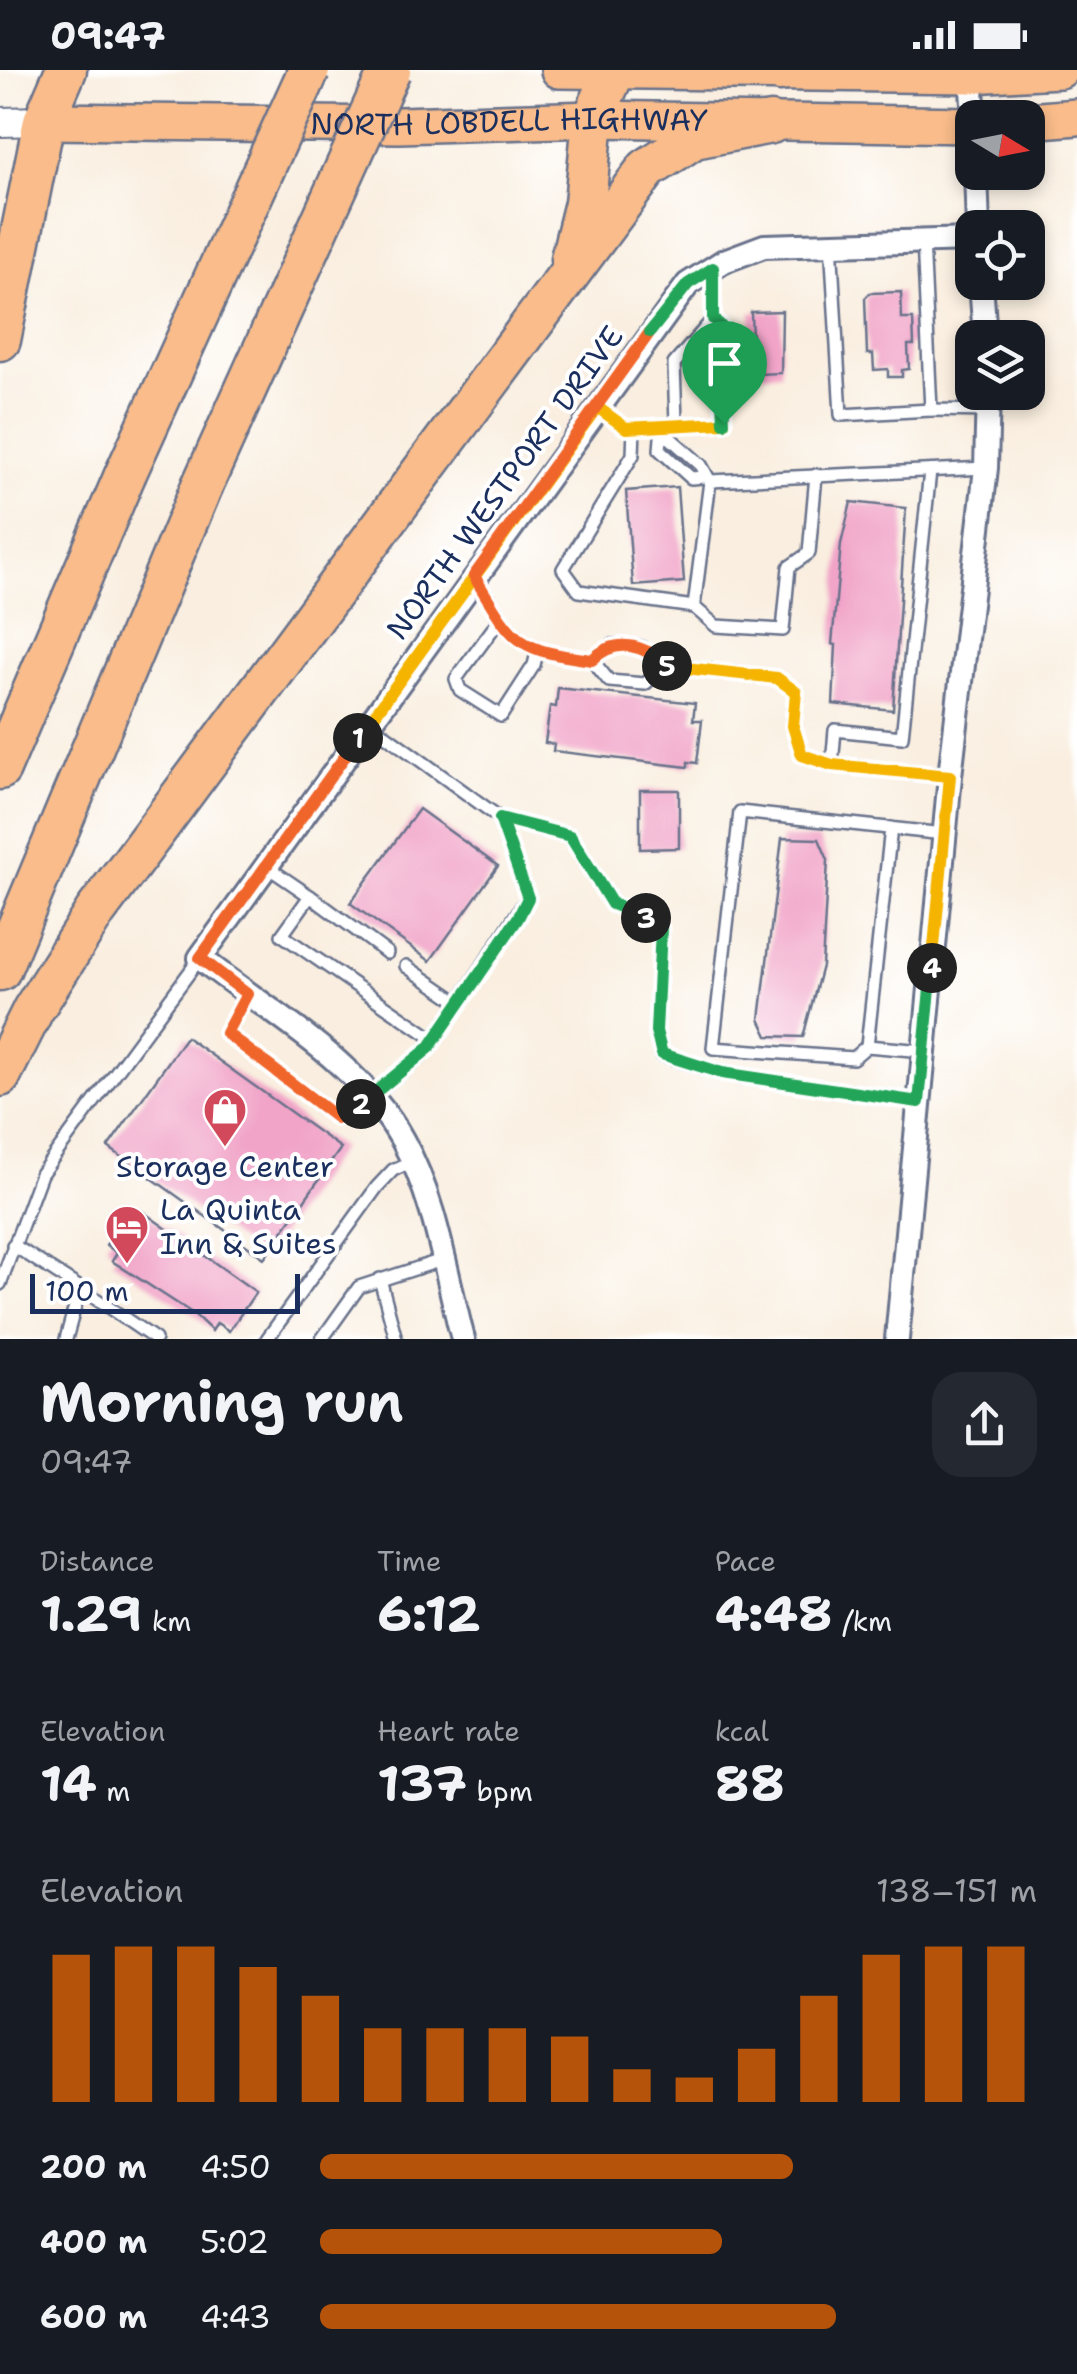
<!DOCTYPE html>
<html lang="en">
<head>
<meta charset="utf-8">
<style>
  body { margin:0; font-family:"Shantell Sans",sans-serif; background:#242831; color:#f1f3f6; height:100vh; display:flex; flex-direction:column; font-size:38px; white-space:nowrap }
  * { box-sizing:border-box; margin:0 }
  p { font-size:32px; color:#9ea1a6 }
  .icon { flex:none; width:55px; height:55px; fill:none; stroke:currentColor; stroke-width:2; stroke-linecap:round; stroke-linejoin:round }
  .map { position:relative; height:1269px; overflow:hidden }
  .sheet { display:flex; flex-direction:column; background:#171b24; flex:1 }
  .sheet>* { flex:none }
  .needle { width:65px; rotate:100deg }
  .tools { position:absolute; left:955px; top:30px; display:grid; gap:20px }
  .tools a { display:grid; place-items:center; width:90px; height:90px; border-radius:20px; background:#171b24; box-shadow:0 5px 15px #0003; font-size:50px }
  .scale { position:absolute; left:30px; bottom:25px; width:270px; box-sizing:border-box; padding-left:10px; border:5px solid #1b2f5e; border-top:0; font-size:28px; line-height:35px; white-space:nowrap; color:#1b2f5e; -webkit-text-stroke:8px #fff; paint-order:stroke }
  .pin { position:absolute; display:grid; place-items:center; width:85px; height:85px; color:#fff; margin:-102px -42px; border-radius:50% 50% 50% 0; rotate:-45deg; box-shadow:0 0 10px #0007 }
  .pin .icon { rotate:45deg }
  .km { position:absolute; width:50px; height:50px; margin:-25px; border-radius:50%; background:#222; color:#fff; font-size:28px; line-height:50px; text-align:center }
  .round { display:grid; place-items:center; flex:none; width:105px; height:105px; border-radius:30px; background:#242831 }
  .summary { display:flex; align-items:center; justify-content:space-between; height:170px; padding:0 40px }
  h1 { font-size:55px; font-weight:700; line-height:75px }
  .stats { display:grid; grid-template-columns:repeat(3,1fr); gap:15px; height:170px; padding:10px 40px }
  .stats div { display:grid; align-content:center }
  .stats b { font-size:50px; font-weight:700 }
  .stats small { font-size:28px; font-weight:400 }
  .stats p { font-size:28px }
  .chart { height:280px; padding:20px 40px }
  .chart p { display:flex; justify-content:space-between }
  .chart svg { width:100%; height:180px; margin-top:10px; stroke:#b45309; stroke-width:6 }
  ul { padding:0 40px; list-style:none; font-size:32px }
  li { display:grid; grid-template-columns:160px 120px 1fr; align-items:center; height:75px }
  li i { height:25px; border-radius:12px; background:#b45309 }
  .status { display:flex; justify-content:space-between; align-items:center; height:70px; padding:0 50px; background:#171b24; direction:ltr }
  .status svg { height:28px; fill:currentColor }
  .map>svg:first-child { display:block }
  .building { fill:#f1a4c8 }
  .lines { fill:none; stroke-linecap:round; stroke-linejoin:round }
  .service-casing { stroke:#69728b; stroke-width:16 }
  .minor-casing { stroke:#69728b; stroke-width:28 }
  .tertiary-casing { stroke:#69728b; stroke-width:32 }
  .trunk-casing { stroke:#69728b; stroke-width:40 }
  .motorway-casing { stroke:#69728b; stroke-width:45 }
  .service { stroke:#fff; stroke-width:11 }
  .minor { stroke:#fff; stroke-width:22 }
  .tertiary { stroke:#fff; stroke-width:28 }
  .trunk { stroke:#f9bc8a; stroke-width:35 }
  .motorway { stroke:#f9bc8a; stroke-width:40 }
  .motorway-bridge-casing { stroke:#69728b; stroke-width:45; stroke-linecap:butt }
  .motorway-bridge { stroke:#f9bc8a; stroke-width:40 }
  .split-1-casing { stroke:#fff; stroke-width:20 }
  .split-2-casing { stroke:#fff; stroke-width:20 }
  .split-3-casing { stroke:#fff; stroke-width:20 }
  .split-4-casing { stroke:#fff; stroke-width:20 }
  .split-5-casing { stroke:#fff; stroke-width:20 }
  .split-6-casing { stroke:#fff; stroke-width:20 }
  .split-7-casing { stroke:#fff; stroke-width:20 }
  .split-1 { stroke:#f5b400; stroke-width:12 }
  .split-2 { stroke:#f0652b; stroke-width:12 }
  .split-3 { stroke:#22a559; stroke-width:12 }
  .split-4 { stroke:#22a559; stroke-width:12 }
  .split-5 { stroke:#f5b400; stroke-width:12 }
  .split-6 { stroke:#f0652b; stroke-width:12 }
  .split-7 { stroke:#22a559; stroke-width:12 }
  .labels { text-anchor:middle; stroke-width:8; stroke-linejoin:round; paint-order:stroke }
  .street-label { font-size:30px; fill:#1b2f5e; stroke:#fff }
  .poi-label { font-size:30px; fill:#1b2f5e; stroke:#fff }
</style>
</head>
<body>
<div class="status"><b>09:47</b><svg viewBox="0 0 49 12"><path d="M0 12V9h3v3zM5 12V6h3v6zM10 12V3h3v9zM15 12V0h3v12zM26 1h20v11H26zM47 4h2v5h-2z"/></svg></div>
<div class="map">
<svg width="1077" height="1269" viewBox="0 0 1077 1269">
  <rect width="100%" height="100%" fill="#fff"/>
  <filter id="ink" filterUnits="userSpaceOnUse"><feTurbulence type="fractalNoise" baseFrequency=".01" numOctaves="2"/><feDisplacementMap in="SourceGraphic" scale="20" xChannelSelector="R" yChannelSelector="G"/><feConvolveMatrix kernelMatrix="1 2 1 2 8 2 1 2 1" color-interpolation-filters="sRGB"/></filter>
  <filter id="wash" filterUnits="userSpaceOnUse"><feTurbulence type="fractalNoise" baseFrequency=".0048" numOctaves="4" result="noise"/><feDisplacementMap in="SourceGraphic" scale="40" xChannelSelector="R" yChannelSelector="G"/><feGaussianBlur stdDeviation="2.25" result="paint"/><feColorMatrix in="noise" values="0 0 0 0 0 0 0 0 0 0 0 0 0 0 0 0 0 1.4 0 .05"/><feComposite in="paint" operator="in"/></filter>
  <g filter="url(#wash)">
    <rect width="100%" height="100%" fill="#f9eedf"/>
    <g id="blocks">
      <g class="building">
        <path d="M901,222l1,27h11l1,26h-6l1,24 -7,1v7h-14v-8l-14,1 -1,-16h-6l-2,-56 5,-5z"/>
        <path d="M782,241l-1,62 -23,1v-10h-5l-2,-52z"/>
        <path d="M677,417l7,95 -51,4 -7,-95z"/>
        <path d="M851,432l55,6 -13,202 -60,-6 3,-59 -4,-1 9,-100z"/>
        <path d="M558,618l137,15 -2,17h9l-5,43 -9,-1v5l-135,-16 1,-7 -9,-1 5,-37 6,1z"/>
        <path d="M640,720h39v58l-39,1z"/>
        <path d="M419,739l79,57 -68,95 -80,-58z"/>
        <path d="M782,768l37,1 9,21 -6,106 -19,71 -35,-1 -8,-17z"/>
        <path d="M186,967l155,111 -77,110 -156,-111z"/>
        <path d="M139,1139l117,83 -27,39 -12,-8 -5,8 -17,-16 -83,-54 5,-8 -11,-8 12,-17 5,4z"/>
      </g>
    </g>
  </g>
  <g filter="url(#ink)">
    <use href="#blocks" fill-opacity="0" stroke="#69728b" stroke-width="2.5"/>
    <g class="lines">
      <defs>
        <g id="service">
          <path d="M831,171l10,174 90,-5 -8,-170"/>
          <path d="M713,249v-51"/>
          <path d="M597,337l29,21 98,-5 -4,-98 -7,-6 -39,45 2,59"/>
          <path d="M931,340l59,1"/>
          <path d="M634,357l-1,28 -70,114 16,22 115,16 16,-126 276,-13"/>
          <path d="M704,407l-13,1 -31,-28 1,-12 8,-1 32,28 9,16"/>
          <path d="M475,506c39,66 39,74 117,84l21,-15 28,2 25,18 111,13 19,14 -3,34 9,29 30,10 118,11"/>
          <path d="M694,537l22,19 67,4 6,-63 20,-14 7,-78"/>
          <path d="M500,549l-44,60 4,11 41,26 33,-51 3,-12"/>
          <path d="M592,590l17,21 36,3 21,-19"/>
          <path d="M832,695l3,-35 67,7 28,-266"/>
          <path d="M500,748l70,18 42,68 49,25 -5,102 6,24 60,18 197,29"/>
          <path d="M266,796l44,30 -28,39 153,105"/>
          <path d="M310,826l77,57"/>
          <path d="M406,896l54,37"/>
          <path d="M247,924l-21,39 111,85 35,-21 57,-49 99,-151 -28,-79 -131,-95"/>
          <path d="M867,976l24,-218"/>
          <path d="M924,981l-57,-5 -14,12 -140,-10 27,-236 204,22"/>
          <path d="M13,1175l67,43 -14,51"/>
          <path d="M380,1209l16,60"/>
          <path d="M0,1214l41,-110 159,-216"/>
          <path d="M80,1218l75,51"/>
          <path d="M267,1269l110,-152 16,-17 20,-9"/>
          <path d="M322,1269l37,-52 83,-27"/>
        </g>
        <g id="minor">
          <path d="M971,5l3,43"/>
          <path d="M976,102l2,56"/>
          <path d="M981,212l4,56"/>
          <path d="M463,1269c-17,-64 -27,-139 -60,-198 -44,-80 -133,-128 -203,-183l488,-674 36,-23 40,-15 208,-6"/>
          <path d="M897,1269l53,-563 36,-308 2,-76"/>
        </g>
        <path id="tertiary" d="M0,52l44,-1"/>
        <g id="trunk">
          <path d="M559,0l412,5 89,-5"/>
          <path id="s1" d="M44,51l355,4 194,-6 379,6"/>
          <path d="M1028,51l49,-4"/>
        </g>
        <g id="motorway">
          <path d="M778,0l2,1"/>
          <path d="M571,189l14,-56 8,-84 22,-49"/>
          <path d="M0,270l44,-219 22,-51"/>
          <path d="M0,699l125,-294"/>
          <path d="M0,900l202,-484"/>
          <path d="M0,1006l33,-66 62,-98 552,-743 47,-31 77,-15"/>
        </g>
      </defs>
      <use href="#service" class="service-casing"/>
      <use href="#minor" class="minor-casing"/>
      <use href="#tertiary" class="tertiary-casing"/>
      <use href="#trunk" class="trunk-casing"/>
      <use href="#motorway" class="motorway-casing"/>
      <use href="#service" class="service"/>
      <use href="#minor" class="minor"/>
      <use href="#tertiary" class="tertiary"/>
      <use href="#trunk" class="trunk"/>
      <use href="#motorway" class="motorway"/>
      <defs>
        <g id="motorway-bridge">
          <path d="M125,405l184,-405"/>
          <path d="M202,416l188,-416"/>
        </g>
      </defs>
      <use href="#motorway-bridge" class="motorway-bridge-casing"/>
      <use href="#motorway-bridge" class="motorway-bridge"/>
    </g>
  </g>
  <g class="lines" filter="url(#ink)">
    <defs>
      <path id="split-1" d="M358,668l239,-331 29,21 98,-5"/>
      <path id="split-2" d="M358,668l-158,220 47,36 -21,39 111,85 24,-14"/>
      <path id="split-3" d="M361,1034l68,-56 89,-130 10,-20 -28,-80 70,18 42,68 34,14"/>
      <path id="split-4" d="M646,848l15,11 -5,102 6,23 60,19 197,29 13,-134"/>
      <path id="split-5" d="M667,596l110,12 19,14 -3,34 9,29 30,10 118,11 -18,192"/>
      <path id="split-6" d="M650,262l-176,244c40,66 40,74 118,84 24,-24 53,-15 75,6"/>
      <path id="split-7" d="M650,262l38,-48 25,-16v51l7,6 4,98"/>
    </defs>
    <use href="#split-1" class="split-1-casing"/>
    <use href="#split-2" class="split-2-casing"/>
    <use href="#split-3" class="split-3-casing"/>
    <use href="#split-4" class="split-4-casing"/>
    <use href="#split-5" class="split-5-casing"/>
    <use href="#split-6" class="split-6-casing"/>
    <use href="#split-7" class="split-7-casing"/>
    <use href="#split-1" class="split-1"/>
    <use href="#split-2" class="split-2"/>
    <use href="#split-3" class="split-3"/>
    <use href="#split-4" class="split-4"/>
    <use href="#split-5" class="split-5"/>
    <use href="#split-6" class="split-6"/>
    <use href="#split-7" class="split-7"/>
  </g>
  <defs>
    <symbol id="shop-pin" viewBox="-11 -11 22 30"><path d="M0 17L-7.5 6A9.5 9.5 0 1 1 7.5 6Z" fill="#d1495b" stroke="#fff"/><path d="M-5-2.5h2.3a2.7 3.5 0 0 1 5.4 0H5L5.5 6h-11ZM-1.5-2.5h3a1.5 2.3 0 0 0-3 0Z" fill="#fff"/></symbol>
    <symbol id="hotel-pin" viewBox="-11 -11 22 30"><path d="M0 17L-7.5 6A9.5 9.5 0 1 1 7.5 6Z" fill="#d1495b" stroke="#fff"/><path d="M-6-4.5h1.5V1H6V5H4.5V3h-9V5H-6ZM-4 0a1.8 1.8 0 1 1 3.6 0ZM.5 0V-2.5h3Q6-2.5 6 0Z" fill="#fff"/></symbol>
  </defs>
  <g fill-rule="evenodd">
    <use href="#shop-pin" x="200" y="1015" width="50" height="68"/>
    <use href="#hotel-pin" x="102" y="1132" width="50" height="68"/>
  </g>
  <g class="labels">
    <g class="street-label">
      <text dy="10" stroke="none"><textPath href="#s1" startOffset="465">NORTH LOBDELL HIGHWAY</textPath></text>
      <text transform="translate(505 413) rotate(-54)" y="10">NORTH WESTPORT DRIVE</text>
    </g>
    <g class="poi-label">
      <text x="225" y="1107">Storage Center</text>
      <text x="160" y="1150" text-anchor="start">La Quinta<tspan x="160" dy="34">Inn &amp; Suites</tspan></text>
    </g>
  </g>
</svg>
<div class="tools">
<a><svg class="needle" viewBox="-14 -14 28 28"><path d="M0-13l5 13h-10z" fill="#e53935"/><path d="M0 13l5-13h-10z" fill="#9ea1a6"/></svg></a>
<a><svg class="icon" aria-label="locate" viewBox="0 0 24 24"><circle cx="12" cy="12" r="6"/><path d="M12 2v4M12 18v4M2 12h4M18 12h4"/></svg></a>
<a><svg class="icon" aria-label="layers" viewBox="0 0 24 24"><path d="M12 4l9 5-9 5-9-5zM3 14l9 5 9-5"/></svg></a>
</div>
<div class="scale">100 m</div>
<div class="pin" style="left:724px;top:353px;background:#1e9e55"><svg class="icon" aria-label="arrive" viewBox="0 0 24 24"><path d="M6 21V4h12l-3 4 3 4H6"/></svg></div>
<b class="km" style="left:358px;top:668px">1</b>
<b class="km" style="left:361px;top:1034px">2</b>
<b class="km" style="left:646px;top:848px">3</b>
<b class="km" style="left:932px;top:898px">4</b>
<b class="km" style="left:667px;top:596px">5</b>
</div>
<section class="sheet">
<div class="summary"><div><h1>Morning run</h1><p>09:47</p></div><a class="round"><svg class="icon" aria-label="share" viewBox="0 0 24 24"><path d="M12 15V3M7 8l5-5 5 5M5 13v7h14v-7"/></svg></a></div>
<div class="stats">
<div><p>Distance</p><b>1.29<small> km</small></b></div>
<div><p>Time</p><b>6:12</b></div>
<div><p>Pace</p><b>4:48<small> /km</small></b></div>
</div>
<div class="stats">
<div><p>Elevation</p><b>14<small> m</small></b></div>
<div><p>Heart rate</p><b>137<small> bpm</small></b></div>
<div><p>kcal</p><b>88</b></div>
</div>
<div class="chart"><p><span>Elevation</span>138–151 m</p>
<svg viewBox="0 0 160 44" preserveAspectRatio="none"><path d="M5 44V8M15 44V6M25 44V6M35 44V11M45 44V18M55 44V26M65 44V26M75 44V26M85 44V28M95 44V36M105 44V38M115 44V31M125 44V18M135 44V8M145 44V6M155 44V6"/></svg>
</div>
<ul>
<li><b>200 m</b>4:50<i style="width:66%"></i></li>
<li><b>400 m</b>5:02<i style="width:56%"></i></li>
<li><b>600 m</b>4:43<i style="width:72%"></i></li>
</ul>
</section>
</body>
</html>
